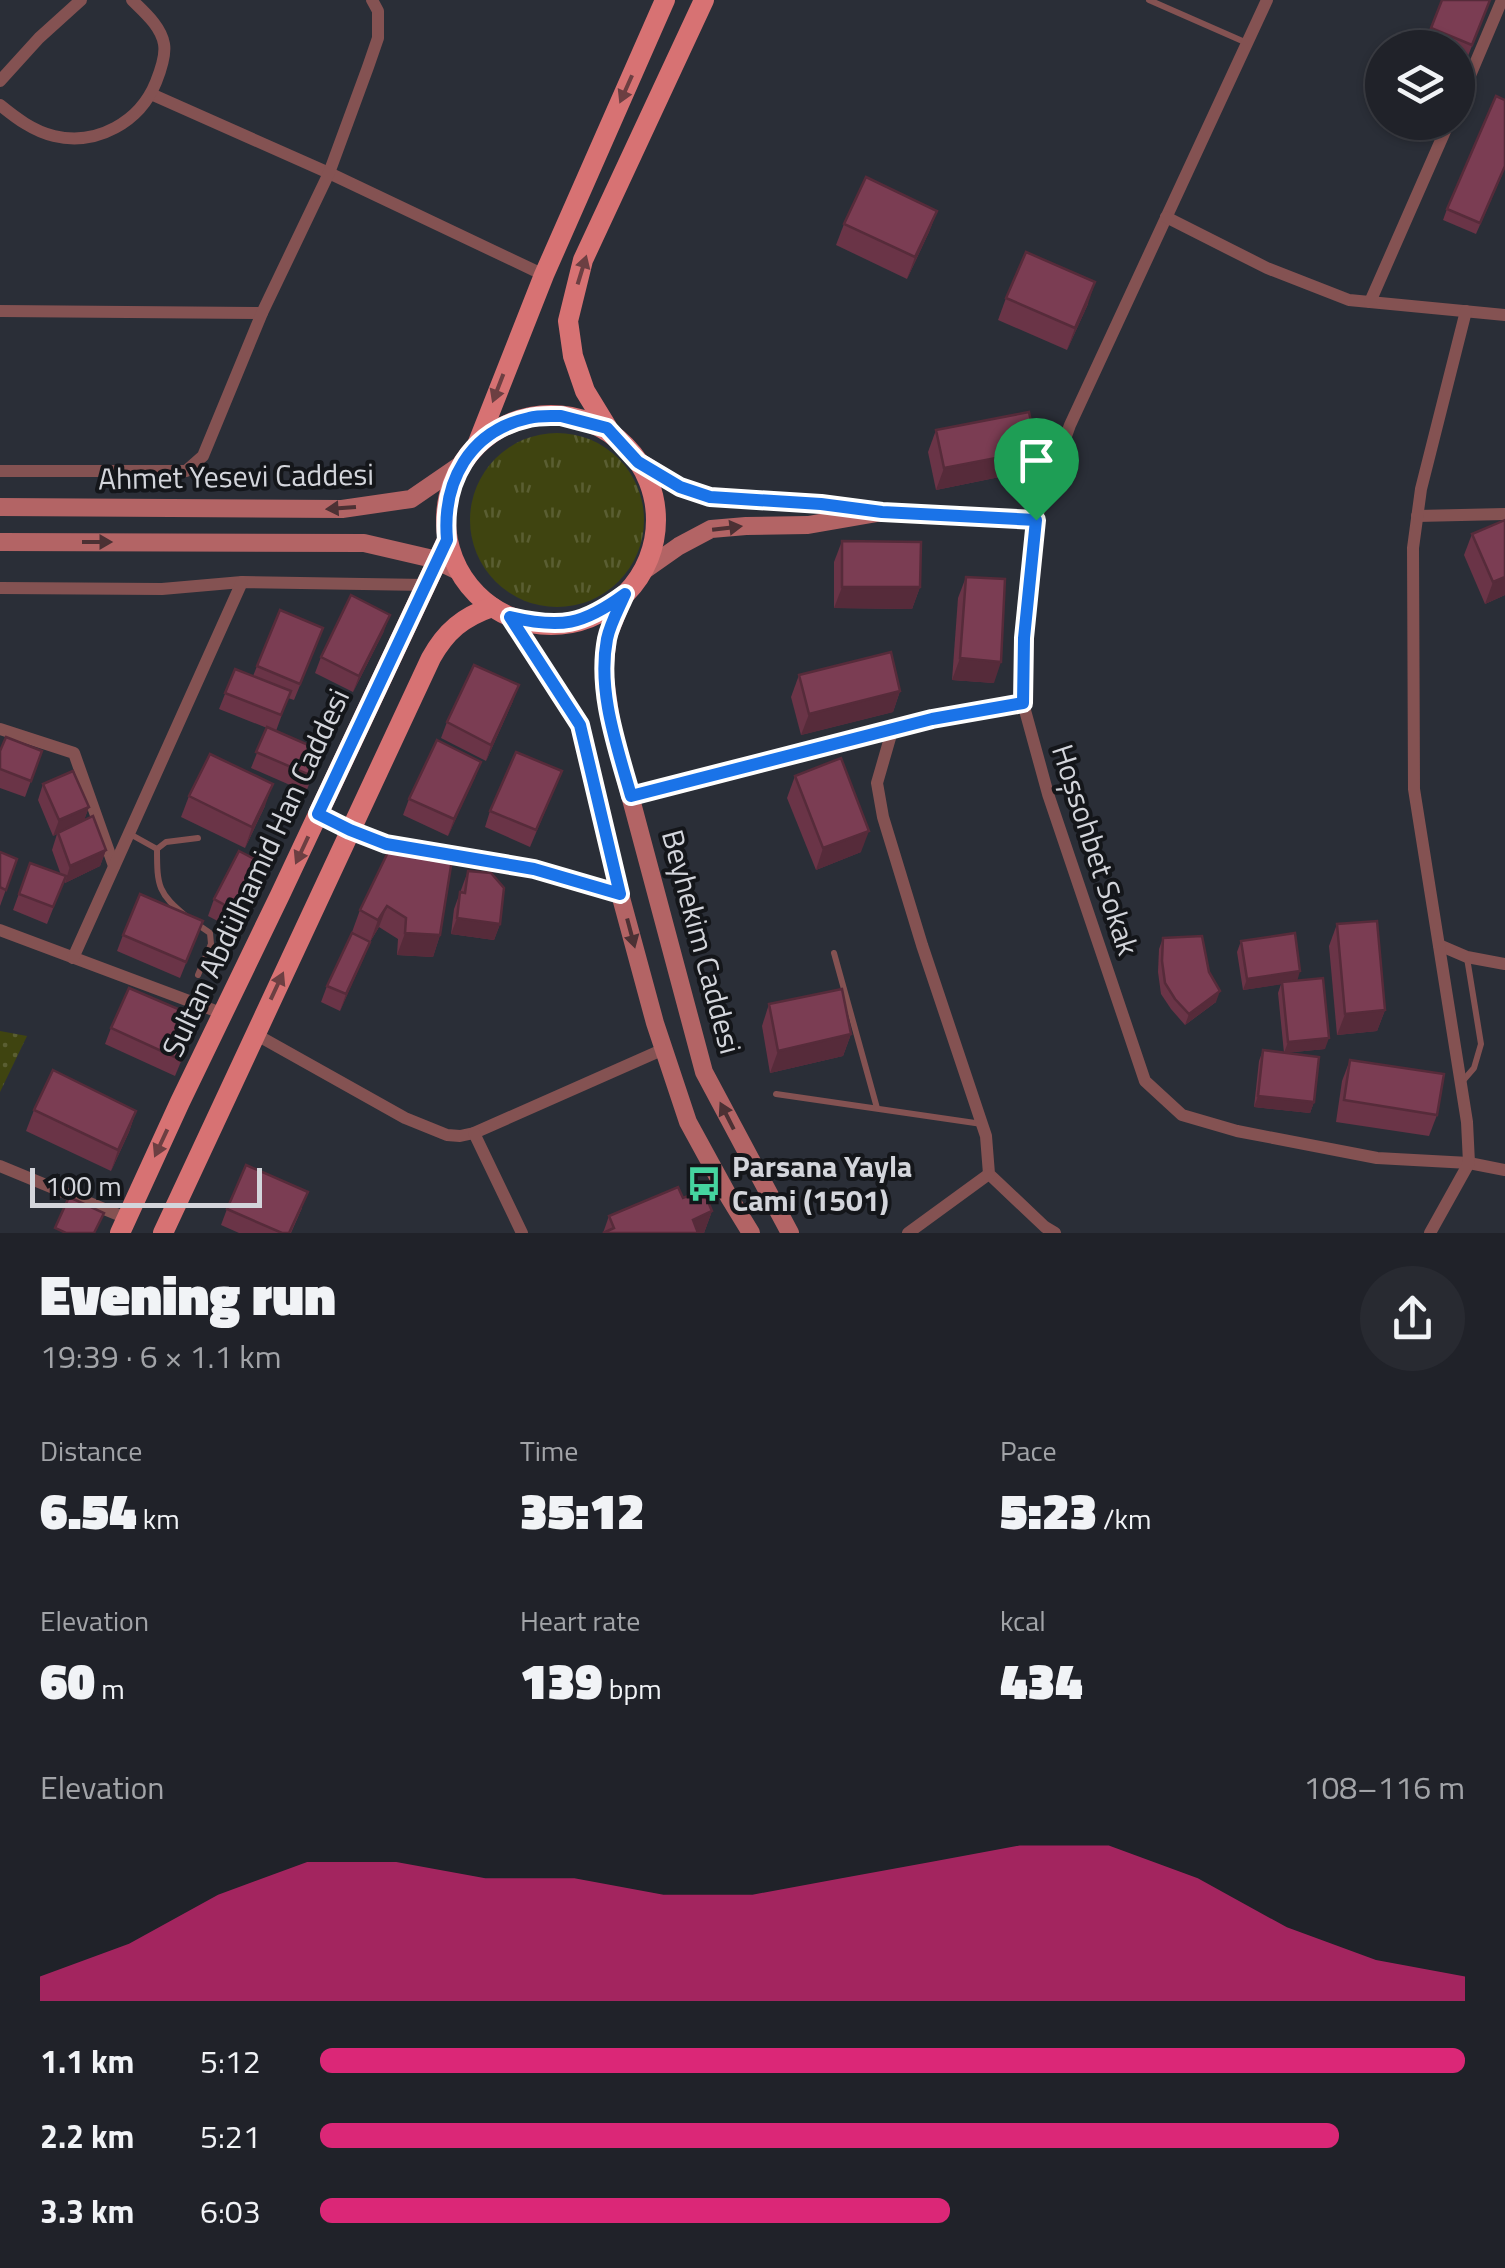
<!DOCTYPE html>
<html lang="en">
<head>
<meta charset="utf-8">
<style>
  body { margin:0; font-family:"Titillium Web",sans-serif; background:#282a31; color:#f1f3f6; height:100vh; display:flex; flex-direction:column; font-size:38px; white-space:nowrap }
  * { box-sizing:border-box; margin:0 }
  p { font-size:32px; color:#a2a4a8 }
  .icon { flex:none; width:55px; height:55px; fill:none; stroke:currentColor; stroke-width:2; stroke-linecap:round; stroke-linejoin:round }
  .map { position:relative; height:1233px; overflow:hidden }
  .sheet { display:flex; flex-direction:column; background:#202229; flex:1 }
  .sheet>* { flex:none }
  .fabs { position:absolute; left:1365px; top:30px; display:grid; gap:20px }
  .fabs a { display:grid; place-items:center; width:110px; height:110px; border-radius:50%; background:#202229; box-shadow:0 2px 8px #0004,0 0 0 2px #3d3f46; font-size:50px }
  .scale { position:absolute; left:30px; bottom:25px; width:232px; box-sizing:border-box; padding-left:10px; border:5px solid #d3d5db; border-top:0; font-size:28px; line-height:35px; white-space:nowrap; color:#d3d5db; -webkit-text-stroke:8px #14161a; paint-order:stroke }
  .pin { position:absolute; display:grid; place-items:center; width:85px; height:85px; color:#fff; margin:-102px -42px; border-radius:50% 50% 50% 0; rotate:-45deg; box-shadow:0 0 10px #0007 }
  .pin .icon { rotate:45deg }
  .round { display:grid; place-items:center; flex:none; width:105px; height:105px; border-radius:52px; background:#282a31 }
  .overview { display:flex; align-items:center; justify-content:space-between; height:170px; padding:0 40px }
  h1 { font-size:55px; font-weight:800; line-height:75px }
  .metrics { display:grid; grid-template-columns:repeat(3,1fr); gap:15px; height:170px; padding:10px 40px }
  .metrics div { display:grid; align-content:center }
  .metrics b { font-size:50px; font-weight:800 }
  .metrics small { font-size:28px; font-weight:400 }
  .metrics p { font-size:28px }
  .chart { height:280px; padding:20px 40px }
  .chart p { display:flex; justify-content:space-between }
  .chart svg { width:100%; height:180px; margin-top:10px; fill:#db2777; opacity:.7 }
  ul { padding:0 40px; list-style:none; font-size:32px }
  li { display:grid; grid-template-columns:160px 120px 1fr; align-items:center; height:75px }
  li i { height:25px; border-radius:12px; background:#db2777 }
  .map>svg:first-child { display:block }
  .grass { fill:url(#grass-tufts) }
  .park { fill:url(#park-dots) }
  .lines { fill:none; stroke-linecap:round; stroke-linejoin:round }
  .lane { stroke:#845252; stroke-width:6 }
  .street { stroke:#845252; stroke-width:12 }
  .secondary { stroke:#b36465; stroke-width:18 }
  .primary { stroke:#d77273; stroke-width:20 }
  .wall { fill:#6a3447 }
  .shaded-wall { fill:#562b3a }
  .building { fill:#7b3d53; stroke:#562b3a; stroke-width:2.5 }
  .oneway { fill:#6c3f42 }
  .oneway2 { fill:#4c3134 }
  .route-casing { stroke:#fff; stroke-width:20 }
  .route { stroke:#1a73e8; stroke-width:12 }
  .labels { text-anchor:middle; stroke-width:8; stroke-linejoin:round; paint-order:stroke }
  .street-label { font-size:30px; fill:#d3d5db; stroke:#14161a }
  .poi-label { font-size:30px; font-weight:bold; fill:#d3d5db; stroke:#14161a; text-anchor:start }
</style>
</head>
<body>
<div class="map">
<svg width="1505" height="1233" viewBox="0 0 1505 1233">
  <defs>
    <pattern id="grass-tufts" width="24" height="20" patternUnits="userSpaceOnUse" patternTransform="scale(2.5)"><rect width="24" height="20" fill="#3f4410"/><path d="M3 7l-1-3M5 7V3M7 7l1-3M15 17l-1-3M17 17v-4M19 17l1-3" fill="none" stroke="#5a5e32"/></pattern>
    <pattern id="park-dots" width="8" height="8" patternUnits="userSpaceOnUse" patternTransform="scale(2.5)"><rect width="8" height="8" fill="#3f4410"/><path d="M2 2h.1M6 6h.1" fill="none" stroke="#5a5e32" stroke-width="1.8" stroke-linecap="round"/></pattern>
  </defs>
  <rect width="100%" height="100%" fill="#2a2e37"/>
  <circle class="grass" cx="557" cy="520" r="87"/>
  <path class="park" d="M0,1031l27,5 -27,56z"/>
  <g class="lines">
    <g class="lane">
      <path d="M1149,0l98,43"/>
      <path d="M130,834l27,15 9,-7 32,-4"/>
      <path d="M157,849c0,38 1,44 30,68"/>
      <path d="M197,924l13,9 1,11 -13,31"/>
      <path d="M834,953l43,155"/>
      <path d="M1461,1083l13,-15 7,-24 -14,-86"/>
      <path d="M776,1094l206,30"/>
    </g>
    <g class="street">
      <path d="M1267,0l-197,425 -34,94 -13,119v65l25,91 97,287 37,34 55,16 140,27 92,5 36,7"/>
      <path d="M0,81l39,-43 42,-38"/>
      <path d="M151,94l178,79 215,102"/>
      <path d="M1458,104l44,-104"/>
      <path d="M0,105c16,13 33,26 54,31 43,10 86,-14 102,-54 4,-10 10,-27 8,-38 -3,-18 -20,-32 -32,-44"/>
      <path d="M1166,217l101,51 82,32 156,15"/>
      <path d="M1370,302l79,-180"/>
      <path d="M0,311l262,2"/>
      <path d="M0,471h186l17,-15 59,-143 67,-140 39,-106 10,-29v-27l-6,-11"/>
      <path d="M883,512l153,7"/>
      <path d="M1417,516l88,-2"/>
      <path d="M0,588l162,1 80,-7 184,3"/>
      <path d="M1023,703l-92,16 -39,12 -15,52 6,34 39,128 64,191 3,38 56,53 10,6"/>
      <path d="M0,729l74,24 40,113"/>
      <path d="M631,796l261,-65"/>
      <path d="M318,814l31,16 36,14 149,25 86,25"/>
      <path d="M0,930l224,84"/>
      <path d="M1439,945l28,12 38,7"/>
      <path d="M73,958l169,-376"/>
      <path d="M255,1034l150,84 42,17 13,1 14,-3 190,-84"/>
      <path d="M474,1133l48,100"/>
      <path d="M0,1166l126,52"/>
      <path d="M908,1233l81,-59"/>
      <path d="M1430,1233l39,-70 -2,-41 -53,-333 -1,-241 8,-59 45,-178"/>
    </g>
    <g class="secondary">
      <path d="M638,461l42,26 30,10 111,7 41,5"/>
      <path d="M0,507l342,2 69,-10 51,-35"/>
      <path d="M0,542l364,1 69,16 25,12"/>
      <path d="M642,572l37,-26 32,-17 35,-3 62,-1 75,-13"/>
      <path d="M625,594l-17,42 -4,35 8,57 92,344 86,161"/>
      <path d="M510,617l70,108 40,169 35,129 33,99 41,75 22,36"/>
    </g>
    <g class="primary">
      <circle cx="551" cy="520" r="105"/>
      <path d="M607,427l-22,-36 -12,-35 -5,-35 15,-61 121,-260"/>
      <path d="M477,445l67,-170 121,-275"/>
      <path d="M120,1233l60,-131 100,-207 167,-355"/>
      <path d="M163,1233l268,-575c15,-27 32,-41 61,-51"/>
    </g>
  </g>
  <g class="wall">
    <path d="M1442,0h48l-22,56 -10,-5v-3h-10l-21,-9z"/>
    <path d="M1505,168l-29,66 -33,-14 4,-11z"/>
    <path d="M937,211l-8,21 -22,47 -71,-34 8,-21z"/>
    <path d="M1006,298l82,6 -21,46 -69,-30z"/>
    <path d="M936,430l93,41 -93,19 -8,-38z"/>
    <path d="M1472,534l33,61 -20,9 -21,-49z"/>
    <path d="M842,541l78,46 -8,22 -78,-1v-46z"/>
    <path d="M966,577l28,106 -42,-3 6,-82z"/>
    <path d="M280,610l37,34 -23,56 -6,-2 -12,33 40,36 -10,25 -55,-24 16,-40 -48,-19 16,-40 18,7z"/>
    <path d="M384,631l-31,61 -38,-19 6,-16z"/>
    <path d="M799,675l101,16 -7,21 -92,23 -10,-38z"/>
    <path d="M513,701l-27,60 -45,-23 6,-16z"/>
    <path d="M0,751h42l-17,46 -25,-9z"/>
    <path d="M481,762l-33,74 -45,-21 6,-16z"/>
    <path d="M562,771l-32,76 -45,-20 5,-16z"/>
    <path d="M795,776l66,76 -45,18 -29,-72z"/>
    <path d="M43,784l46,23 -5,13 22,30 -6,16 -35,17 -1,-2 -17,43 -34,-14 17,-47 31,12 -9,-25 5,-16 -4,2 -15,-36z"/>
    <path d="M189,796l76,10 -20,42 -64,-31z"/>
    <path d="M432,844l8,91 -7,22 -36,-2 1,-16 -19,-12 -9,15 -30,69 -19,-9 6,-16 41,-45 -16,-9 8,-22 66,-51z"/>
    <path d="M0,852l17,7 -17,47z"/>
    <path d="M468,871l32,53 -6,16 -43,-6 3,-25z"/>
    <path d="M264,883l-25,49 -31,-16 6,-17z"/>
    <path d="M203,921l-23,57 -63,-27 6,-16z"/>
    <path d="M1337,924l48,86 -8,21 -40,4 -8,-89z"/>
    <path d="M1163,938l46,34 7,30 -31,23 -14,-16 -10,-15 -3,-22 1,-23z"/>
    <path d="M1241,941l56,39 28,69 -41,4 30,49 -4,11 -56,-6 5,-46 4,-11 21,3 -6,-60 3,-9 -38,6 -6,-38z"/>
    <path d="M769,1004l82,30 -8,22 -73,17 -8,-47z"/>
    <path d="M199,1018l-24,58 -70,-32 6,-16z"/>
    <path d="M1350,1060l87,55 -8,21 -93,-14 6,-41z"/>
    <path d="M34,1110l102,1 -7,21 -18,39 -85,-40z"/>
    <path d="M683,1198l29,13 -8,22h-101l6,-17z"/>
    <path d="M302,1208l-11,25h-52l-18,-8 6,-16z"/>
  </g>
  <g class="shaded-wall">
    <path d="M937,211l-8,21 -22,47 8,-22z"/>
    <path d="M1095,282l-7,22 -21,46 8,-22z"/>
    <path d="M1037,450l-8,21 -93,19 8,-22z"/>
    <path d="M1505,577v18l-20,9 8,-22z"/>
    <path d="M842,587h78l-8,22 -78,-1z"/>
    <path d="M390,615l-6,16 -31,61 6,-16z"/>
    <path d="M960,658l41,4 -7,21 -42,-3z"/>
    <path d="M519,685l-6,16 -27,60 5,-16z"/>
    <path d="M900,691l-7,21 -92,23 8,-21z"/>
    <path d="M481,762l-6,16 -27,58 6,-17z"/>
    <path d="M273,784l-8,22 -20,42 7,-21z"/>
    <path d="M89,807l-6,16 -30,13 6,-16z"/>
    <path d="M869,831l-8,21 -45,18 7,-22z"/>
    <path d="M106,850l-6,16 -35,17 5,-17z"/>
    <path d="M270,867l-6,16 -25,49 6,-16z"/>
    <path d="M387,906l-8,21 -9,15 8,-22z"/>
    <path d="M457,918l43,6 -6,16 -43,-6z"/>
    <path d="M405,933l35,2 -7,22 -36,-2z"/>
    <path d="M370,942l-6,16 -24,53 6,-17z"/>
    <path d="M1300,971l-3,11 -54,8 4,-11z"/>
    <path d="M1220,991l-4,11 -31,23 4,-11z"/>
    <path d="M1385,1010l-8,21 -40,4 8,-21z"/>
    <path d="M851,1034l-8,22 -73,17 8,-22z"/>
    <path d="M1329,1038l-4,11 -41,4 4,-11z"/>
    <path d="M1258,1096l56,6 -4,11 -56,-6z"/>
    <path d="M136,1111l-7,21 -18,39 7,-21z"/>
    <path d="M712,1211l-8,22h-16l5,-13z"/>
  </g>
  <g class="building">
    <path d="M1442,0h48l-18,45 -41,-17z"/>
    <path d="M1496,96l9,4v66l-25,57 -33,-14z"/>
    <path d="M866,177l71,34 -22,46 -71,-33z"/>
    <path d="M1026,252l69,30 -20,46 -69,-30z"/>
    <path d="M1029,412l8,38 -93,18 -8,-38z"/>
    <path d="M1505,520v57l-12,5 -21,-48z"/>
    <path d="M842,541l79,1 -1,45h-78z"/>
    <path d="M966,577l39,2 -4,83 -41,-4z"/>
    <path d="M351,595l39,20 -31,61 -38,-19z"/>
    <path d="M280,610l43,18 -23,56 -43,-18z"/>
    <path d="M891,652l9,39 -91,23 -10,-39z"/>
    <path d="M474,665l45,20 -28,60 -44,-23z"/>
    <path d="M235,669l56,22 -10,24 -56,-22z"/>
    <path d="M267,727l55,24 -10,25 -56,-24z"/>
    <path d="M6,737l36,14 -11,30 -31,-12v-18z"/>
    <path d="M437,740l44,22 -27,57 -45,-20z"/>
    <path d="M516,752l46,19 -26,59 -46,-19z"/>
    <path d="M210,754l63,30 -21,43 -63,-31z"/>
    <path d="M841,758l28,73 -46,17 -28,-72z"/>
    <path d="M73,771l16,36 -30,13 -16,-36z"/>
    <path d="M93,816l13,34 -36,16 -12,-33z"/>
    <path d="M392,844l37,16 3,-16 22,3 -14,88 -35,-2 1,-15 -19,-12 -9,14 -18,-10z"/>
    <path d="M239,851l31,16 -25,49 -31,-17z"/>
    <path d="M0,852l17,7 -11,31 -6,-3z"/>
    <path d="M30,863l36,13 -13,31 -34,-13z"/>
    <path d="M468,871l23,2 13,15 -4,36 -43,-6 3,-26 5,1z"/>
    <path d="M140,894l63,27 -17,41 -63,-27z"/>
    <path d="M1377,921l8,89 -40,4 -8,-90z"/>
    <path d="M352,933l18,9 -24,52 -19,-8z"/>
    <path d="M1295,933l5,38 -53,8 -6,-38z"/>
    <path d="M1202,936l7,36 11,19 -31,23 -14,-15 -10,-16 -3,-22 1,-23z"/>
    <path d="M1323,978l6,60 -41,4 -6,-60z"/>
    <path d="M129,988l70,30 -18,42 -70,-32z"/>
    <path d="M842,989l9,45 -73,17 -9,-47z"/>
    <path d="M1263,1050l56,7 -5,45 -56,-6z"/>
    <path d="M1350,1060l94,14 -7,41 -93,-15z"/>
    <path d="M53,1070l83,41 -18,39 -84,-40z"/>
    <path d="M246,1165l62,27 -19,41h-7l-55,-24z"/>
    <path d="M678,1187l5,11 20,-8 9,21 -19,9 5,13h-95l11,-5 -5,-12z"/>
    <path d="M69,1197l35,16 -10,20h-28l-11,-5z"/>
  </g>
  <defs><path id="oneway-solid" d="M-6-.8H1V-3.2L6.5 0L1 3.2V.8H-6Z" transform="scale(2.5)"/></defs>
  <g class="oneway">
    <use href="#oneway-solid" transform="translate(626 89) rotate(114)"/>
    <use href="#oneway-solid" transform="translate(582 270) rotate(-73)"/>
    <use href="#oneway-solid" transform="translate(498 388) rotate(111)"/>
    <use href="#oneway-solid" transform="translate(302 850) rotate(115)"/>
    <use href="#oneway-solid" transform="translate(277 986) rotate(-65)"/>
    <use href="#oneway-solid" transform="translate(161 1143) rotate(115)"/>
  </g>
  <g class="oneway2">
    <use href="#oneway-solid" transform="translate(341 508) rotate(176)"/>
    <use href="#oneway-solid" transform="translate(727 528) rotate(-7)"/>
    <use href="#oneway-solid" transform="translate(97 542)"/>
    <use href="#oneway-solid" transform="translate(631 933) rotate(75)"/>
    <use href="#oneway-solid" transform="translate(727 1116) rotate(-117)"/>
  </g>
  <g class="lines">
    <defs>
      <path id="route" d="M561,416l46,12 31,34 42,25 30,10 111,7 61,8 154,8 -12,118 -1,65 -91,16 -301,77c-14,-50 -34,-105 -24,-157 3,-15 12,-31 18,-45 -42,31 -64,35 -115,23l70,108 40,169 -86,-25 -148,-25 -36,-14 -32,-16 129,-274c-5,-58 22,-109 82,-122 10,-3 22,-2 32,-2z"/>
    </defs>
    <use href="#route" class="route-casing"/>
    <use href="#route" class="route"/>
  </g>
  <defs>
    <symbol id="bus-bare" viewBox="-9 -9 18 18"><path d="M-5-6H5V4H4V6H2V4H-2V6H-4V4H-5ZM-3.5-4V0h7V-4ZM-3.5 1.2v1.5H-2V1.2ZM2 1.2v1.5H3.5V1.2Z" fill="#45d49f" stroke="#14161a" stroke-width="2.5" paint-order="stroke"/></symbol>
  </defs>
  <g fill-rule="evenodd">
    <use href="#bus-bare" x="679" y="1159" width="50" height="50"/>
  </g>
  <g class="labels">
    <g class="street-label">
      <text transform="translate(236 477) rotate(-1)" y="10">Ahmet Yesevi Caddesi</text>
      <text transform="translate(1095 850) rotate(72)" y="10">Hoşsohbet Sokak</text>
      <text transform="translate(256 873) rotate(-65)" y="10">Sultan Abdülhamid Han Caddesi</text>
      <text transform="translate(701 942) rotate(75)" y="10">Beyhekim Caddesi</text>
    </g>
    <g class="poi-label">
      <text x="732" y="1177">Parsana Yayla<tspan x="732" dy="34">Cami (1501)</tspan></text>
    </g>
  </g>
</svg>
<div class="fabs">
<a><svg class="icon" aria-label="layers" viewBox="0 0 24 24"><path d="M12 4l9 5-9 5-9-5zM3 14l9 5 9-5"/></svg></a>
</div>
<div class="scale">100 m</div>
<div class="pin" style="left:1036px;top:520px;background:#1e9e55"><svg class="icon" aria-label="arrive" viewBox="0 0 24 24"><path d="M6 21V4h12l-3 4 3 4H6"/></svg></div>
</div>
<section class="sheet">
<div class="overview"><div><h1>Evening run</h1><p>19:39 · 6 × 1.1 km</p></div><a class="round"><svg class="icon" aria-label="share" viewBox="0 0 24 24"><path d="M12 15V3M7 8l5-5 5 5M5 13v7h14v-7"/></svg></a></div>
<div class="metrics">
<div><p>Distance</p><b>6.54<small> km</small></b></div>
<div><p>Time</p><b>35:12</b></div>
<div><p>Pace</p><b>5:23<small> /km</small></b></div>
</div>
<div class="metrics">
<div><p>Elevation</p><b>60<small> m</small></b></div>
<div><p>Heart rate</p><b>139<small> bpm</small></b></div>
<div><p>kcal</p><b>434</b></div>
</div>
<div class="chart"><p><span>Elevation</span>108–116 m</p>
<svg viewBox="0 0 160 44" preserveAspectRatio="none"><path d="M0 44V38L10 30L20 18L30 10L40 10L50 14L60 14L70 18L80 18L90 14L100 10L110 6L120 6L130 14L140 26L150 34L160 38V44z"/></svg>
</div>
<ul>
<li><b>1.1 km</b>5:12<i style="width:100%"></i></li>
<li><b>2.2 km</b>5:21<i style="width:89%"></i></li>
<li><b>3.3 km</b>6:03<i style="width:55%"></i></li>
</ul>
</section>
</body>
</html>
